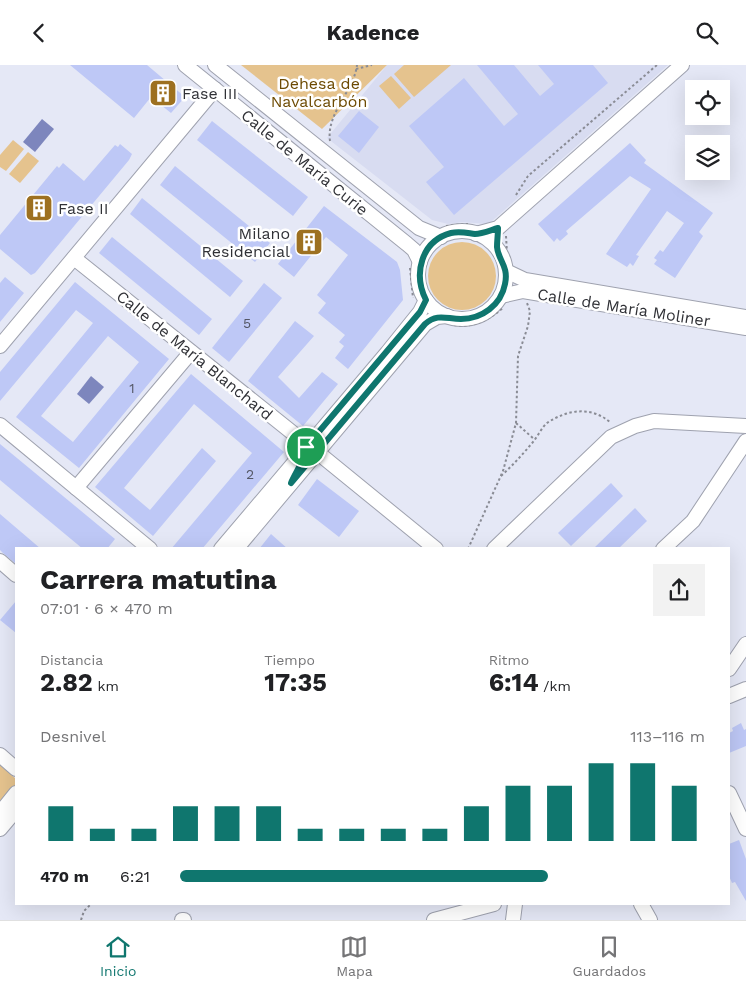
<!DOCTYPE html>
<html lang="es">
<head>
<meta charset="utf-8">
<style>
  body { margin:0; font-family:"Work Sans",sans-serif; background:#f2f2f2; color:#202124; height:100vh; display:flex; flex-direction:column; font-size:19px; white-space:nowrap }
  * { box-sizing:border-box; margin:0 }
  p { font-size:16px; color:#757577 }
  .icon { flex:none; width:28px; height:28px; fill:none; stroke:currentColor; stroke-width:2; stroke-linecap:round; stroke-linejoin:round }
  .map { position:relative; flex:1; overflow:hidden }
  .side { position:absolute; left:15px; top:482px; width:715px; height:358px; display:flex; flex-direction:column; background:#fff; border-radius:0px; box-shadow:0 5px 20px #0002 }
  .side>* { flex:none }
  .buttons { position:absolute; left:685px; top:15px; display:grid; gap:10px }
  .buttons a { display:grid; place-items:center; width:45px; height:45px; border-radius:0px; background:#fff; box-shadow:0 5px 20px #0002; font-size:25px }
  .pin { position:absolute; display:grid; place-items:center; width:42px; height:42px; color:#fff; margin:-21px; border:2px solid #fff; border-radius:50%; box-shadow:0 1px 5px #0007 }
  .round { display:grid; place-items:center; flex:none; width:52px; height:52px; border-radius:0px; background:#f2f2f2 }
  .headline { display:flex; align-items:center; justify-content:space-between; height:85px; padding:0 25px }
  h1 { font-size:28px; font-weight:700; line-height:38px }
  .metrics { display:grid; grid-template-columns:repeat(3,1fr); gap:8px; height:85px; padding:5px 25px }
  .metrics div { display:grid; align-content:center }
  .metrics b { font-size:25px; font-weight:700 }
  .metrics small { font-size:14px; font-weight:400 }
  .metrics p { font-size:14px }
  .chart { height:140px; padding:10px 25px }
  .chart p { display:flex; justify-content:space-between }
  .chart svg { width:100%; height:90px; margin-top:5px; stroke:#0f766e; stroke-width:6 }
  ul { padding:0 25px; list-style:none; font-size:16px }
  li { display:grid; grid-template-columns:80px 60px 1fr; align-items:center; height:38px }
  li i { height:12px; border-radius:6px; background:#0f766e }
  header { display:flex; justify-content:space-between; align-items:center; height:65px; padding:0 25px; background:#fff; font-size:22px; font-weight:700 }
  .tab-bar { display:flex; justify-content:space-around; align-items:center; height:70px; border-top:1px solid #e0e0e0; background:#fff; font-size:14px; color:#757577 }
  .tab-bar a { display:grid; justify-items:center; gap:2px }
  .tab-bar .on { color:#0f766e }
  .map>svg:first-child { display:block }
  .built { fill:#d8dcf1 }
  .green { fill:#e5c38e }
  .water { fill:#7d86bd }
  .building { fill:#bec8f6; fill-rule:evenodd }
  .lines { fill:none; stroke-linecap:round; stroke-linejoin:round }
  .minor-casing { stroke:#9fa2af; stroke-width:16 }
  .path { stroke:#8a8c95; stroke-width:2; stroke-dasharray:2.5 2.5; stroke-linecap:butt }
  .minor { stroke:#fff; stroke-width:14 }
  .route-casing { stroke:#fff; stroke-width:10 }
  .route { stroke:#0f766e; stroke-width:6 }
  .labels { text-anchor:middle; stroke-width:5; stroke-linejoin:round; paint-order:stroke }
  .number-label { font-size:14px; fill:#545766 }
  .park-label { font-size:16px; fill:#6d4a02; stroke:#fff }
  .poi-label { font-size:16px; fill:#303136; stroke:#fff; text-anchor:start }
  .street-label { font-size:16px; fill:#303136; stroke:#fff }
</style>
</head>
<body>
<header><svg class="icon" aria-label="back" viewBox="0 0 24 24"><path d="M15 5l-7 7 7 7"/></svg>Kadence<svg class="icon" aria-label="search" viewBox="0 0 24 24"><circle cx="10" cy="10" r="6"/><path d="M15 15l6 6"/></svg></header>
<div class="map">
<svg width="746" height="855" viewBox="0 0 746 855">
  <rect width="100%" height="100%" fill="#e5e8f6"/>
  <path class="built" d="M387,0h281l-176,156 -6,3 -24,-2 -14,2 -16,-4 -105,-82z"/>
  <g class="green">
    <path d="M241,0h146l-65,64z"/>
    <path d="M404,0h47l-37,32 -20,-23z"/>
    <path d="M391,11l20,22 -12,11 -20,-23z"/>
    <path d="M13,75l11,9 -18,22 -6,-4v-12z"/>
    <path d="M28,87l11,9 -19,22 -11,-9z"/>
    <circle cx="462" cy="211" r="34"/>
    <path d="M0,700l16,14v5l-16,19z"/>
  </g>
  <g class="water">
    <path d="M42,54l12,10 -19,23 -12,-10z"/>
    <path d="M91,311l13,11 -15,17 -12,-10z"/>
  </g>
  <g class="building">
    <path d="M70,0h77l38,32 -14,16 -20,-16 -17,21z"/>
    <path d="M477,0h37l26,31 14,-12 -16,-19h55l15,18 -154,132 -28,-33 18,-15 -35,-41 55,-48 40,48 14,-12z"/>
    <path d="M359,46l20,16 -20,26 -21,-17z"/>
    <path d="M212,56l96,76 -15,19 -96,-76z"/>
    <path d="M630,78l16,17 -2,3 69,50 -14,19 4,4 -28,42 -21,-14 3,-4 -3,-2 6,-8 3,2 21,-29 -17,-12 -31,44 3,1 -6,10 -3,-3 -3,4 -21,-13 45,-65 -21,-13 -64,55 2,3 -8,7 -3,-3 -3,4 -16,-18z"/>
    <path d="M120,79l12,10 -3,6 -94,113 -4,2 -31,-26v-14l57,-69 2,2 4,-5 21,18 31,-36 3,2z"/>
    <path d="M175,101l95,77 -15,19 -95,-77z"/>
    <path d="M142,133l101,83 -13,16 -100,-83z"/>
    <path d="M324,141l73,56 3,8 3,30 -55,69 -13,-11 9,-12 -5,-4 6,-7 -27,-22 8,-10 -9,-8 31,-40 -22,-18 -32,40 -16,-13z"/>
    <path d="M112,172l100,82 -13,16 -100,-82z"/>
    <path d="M5,212l19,16 -24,29v-39z"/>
    <path d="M75,217l94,77 -90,109 -63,-51 77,-94 -17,-13 -76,91v-29zM108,271l31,26 -66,80 -32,-26z"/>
    <path d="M264,218l18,15 -53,64 -17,-14z"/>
    <path d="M295,256l19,15 -36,41 21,21 23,-26 16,12 -35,42 -55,-45z"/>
    <path d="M191,309l93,78 -82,97h-31l81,-96 -58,-49 -70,84 26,22 52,-62 14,13 -63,75 -58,-49z"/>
    <path d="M0,379l115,95 -8,10h-24l-83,-69z"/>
    <path d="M317,414l42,32 -20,26 -41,-32z"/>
    <path d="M611,418l12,13 -52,50 -13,-13z"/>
    <path d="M635,443l12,13 -29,28h-25z"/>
    <path d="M0,449l41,35h-25v15l-13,-11 -3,-3z"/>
    <path d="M271,469l9,8 8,7h-29z"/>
    <path d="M16,536v32l-16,-13z"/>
    <path d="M741,658l3,7 2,-1v17l-17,7v-20l4,-2 -1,-3z"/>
    <path d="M739,775l7,19v42l-11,-19 -3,1 -3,-7v-32z"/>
  </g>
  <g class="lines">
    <defs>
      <g id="minor">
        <path d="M185,0l222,179 7,6 6,12"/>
        <path d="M215,0l204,163 22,9"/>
        <circle cx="462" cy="210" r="44"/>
        <path d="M476,169l22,-6 184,-163"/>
        <path d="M74,193l220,176 12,13 1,6 -9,13 -7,17"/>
        <path d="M506,206l19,9 221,37"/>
        <path d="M501,231l22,-5 223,37"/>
        <path d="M0,281l215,-257"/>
        <path d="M0,360l150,124"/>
        <path d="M317,387l119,97"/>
        <path d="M76,423l115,-136"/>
        <path d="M221,484l166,-196 33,-41 6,-12"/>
        <path d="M236,484l189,-225 12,-7 10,-1"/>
        <path d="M494,484l117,-112 24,-11 19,-5 92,5"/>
        <path d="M663,484l30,-28 53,-80"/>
        <path d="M0,496l16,14"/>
        <path d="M729,604l17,-25"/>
        <path d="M729,631l17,-7"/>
        <path d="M0,690l16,14"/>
        <path d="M729,728l17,36"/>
        <path d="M0,748l16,-20"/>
        <path d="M0,764l16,-19"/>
        <path d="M641,839l9,16"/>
        <path d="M182,855h2"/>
        <path d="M434,855l60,-16"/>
        <path d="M513,855l2,-16"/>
      </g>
    </defs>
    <use href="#minor" class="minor-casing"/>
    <g class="path">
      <path d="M356,4l16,-4"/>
      <path d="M330,76c-4,-28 24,-50 27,-76"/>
      <path d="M516,130l12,-19 129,-111"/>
      <path d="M446,161l22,-2"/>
      <path d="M450,164l17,-1"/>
      <path d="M506,171l1,17 4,7"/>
      <path d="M496,177l10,17"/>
      <path d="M410,203l3,30"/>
      <path d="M414,207l3,20"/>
      <path d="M458,257l22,-3 16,-11"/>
      <path d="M454,260c20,3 35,-5 50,-18"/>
      <path d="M516,358l18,16"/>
      <path d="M501,411c12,-11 22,-22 32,-34 5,-6 9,-15 14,-19 21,-14 45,-17 64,0"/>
      <path d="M468,484l35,-78 13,-48 2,-67 10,-30 2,-15 -3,-8"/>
      <path d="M81,855l3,-9 7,-7"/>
    </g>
    <use href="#minor" class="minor"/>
  </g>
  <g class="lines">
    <defs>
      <path id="route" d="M498,163c0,6 -1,13 -1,19 1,13 12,19 8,37 -4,21 -23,35 -44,35 -15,0 -23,-6 -36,5l-134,159c4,-10 16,-27 15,-36l114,-135 6,-12c-13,-26 -5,-59 25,-67 9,-2 16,0 24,1 7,0 16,-4 23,-6z"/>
    </defs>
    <use href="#route" class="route-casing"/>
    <use href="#route" class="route"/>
  </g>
  <defs>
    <symbol id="building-square" viewBox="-11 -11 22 22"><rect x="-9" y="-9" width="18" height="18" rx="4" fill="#9d7020" stroke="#fff"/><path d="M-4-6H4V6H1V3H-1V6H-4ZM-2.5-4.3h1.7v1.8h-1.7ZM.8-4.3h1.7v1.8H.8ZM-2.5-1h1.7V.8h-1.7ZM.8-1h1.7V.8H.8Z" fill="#fff"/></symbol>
  </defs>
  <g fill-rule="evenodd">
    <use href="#building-square" x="147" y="12" width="32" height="32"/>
    <use href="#building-square" x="23" y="127" width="32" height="32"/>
    <use href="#building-square" x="293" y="161" width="32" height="32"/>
  </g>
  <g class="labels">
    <g class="number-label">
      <text x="247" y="263">5</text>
      <text x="132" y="328">1</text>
      <text x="250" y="414">2</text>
    </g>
    <g class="park-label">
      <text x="319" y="24">Dehesa de<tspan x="319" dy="18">Navalcarbón</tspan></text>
    </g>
    <g class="poi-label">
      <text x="182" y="34">Fase III</text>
      <text x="58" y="149">Fase II</text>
      <text x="290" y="174" text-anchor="end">Milano<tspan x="290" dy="18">Residencial</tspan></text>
    </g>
    <g class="street-label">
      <text transform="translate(305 97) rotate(39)" y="6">Calle de María Curie</text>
      <text transform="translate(624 242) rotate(9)" y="6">Calle de María Moliner</text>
      <text transform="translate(195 290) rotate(39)" y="6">Calle de María Blanchard</text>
    </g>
  </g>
</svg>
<div class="buttons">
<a><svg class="icon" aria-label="locate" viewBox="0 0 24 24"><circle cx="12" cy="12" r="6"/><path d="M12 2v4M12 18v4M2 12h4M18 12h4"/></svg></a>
<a><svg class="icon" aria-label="layers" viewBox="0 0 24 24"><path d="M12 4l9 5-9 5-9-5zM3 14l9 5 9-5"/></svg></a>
</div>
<div class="pin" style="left:306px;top:382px;background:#1e9e55"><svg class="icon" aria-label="arrive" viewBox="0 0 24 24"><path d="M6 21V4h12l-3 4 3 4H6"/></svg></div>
<section class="side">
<div class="headline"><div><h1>Carrera matutina</h1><p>07:01 · 6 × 470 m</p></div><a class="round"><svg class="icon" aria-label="share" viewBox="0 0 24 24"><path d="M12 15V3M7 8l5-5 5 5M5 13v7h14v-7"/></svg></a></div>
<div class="metrics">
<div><p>Distancia</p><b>2.82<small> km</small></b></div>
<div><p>Tiempo</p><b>17:35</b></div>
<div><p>Ritmo</p><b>6:14<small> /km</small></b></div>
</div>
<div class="chart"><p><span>Desnivel</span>113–116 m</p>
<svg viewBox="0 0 160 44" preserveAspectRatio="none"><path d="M5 44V27M15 44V38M25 44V38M35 44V27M45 44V27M55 44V27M65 44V38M75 44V38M85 44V38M95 44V38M105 44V27M115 44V17M125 44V17M135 44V6M145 44V6M155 44V17"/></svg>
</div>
<ul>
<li><b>470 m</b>6:21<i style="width:70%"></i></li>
</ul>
</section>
</div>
<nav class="tab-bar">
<a class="on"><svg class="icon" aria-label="home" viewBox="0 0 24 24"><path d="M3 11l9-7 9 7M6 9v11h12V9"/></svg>Inicio</a>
<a><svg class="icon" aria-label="map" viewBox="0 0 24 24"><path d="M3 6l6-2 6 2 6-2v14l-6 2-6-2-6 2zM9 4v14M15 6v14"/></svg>Mapa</a>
<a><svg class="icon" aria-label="saved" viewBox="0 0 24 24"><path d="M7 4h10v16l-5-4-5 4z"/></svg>Guardados</a>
</nav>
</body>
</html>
